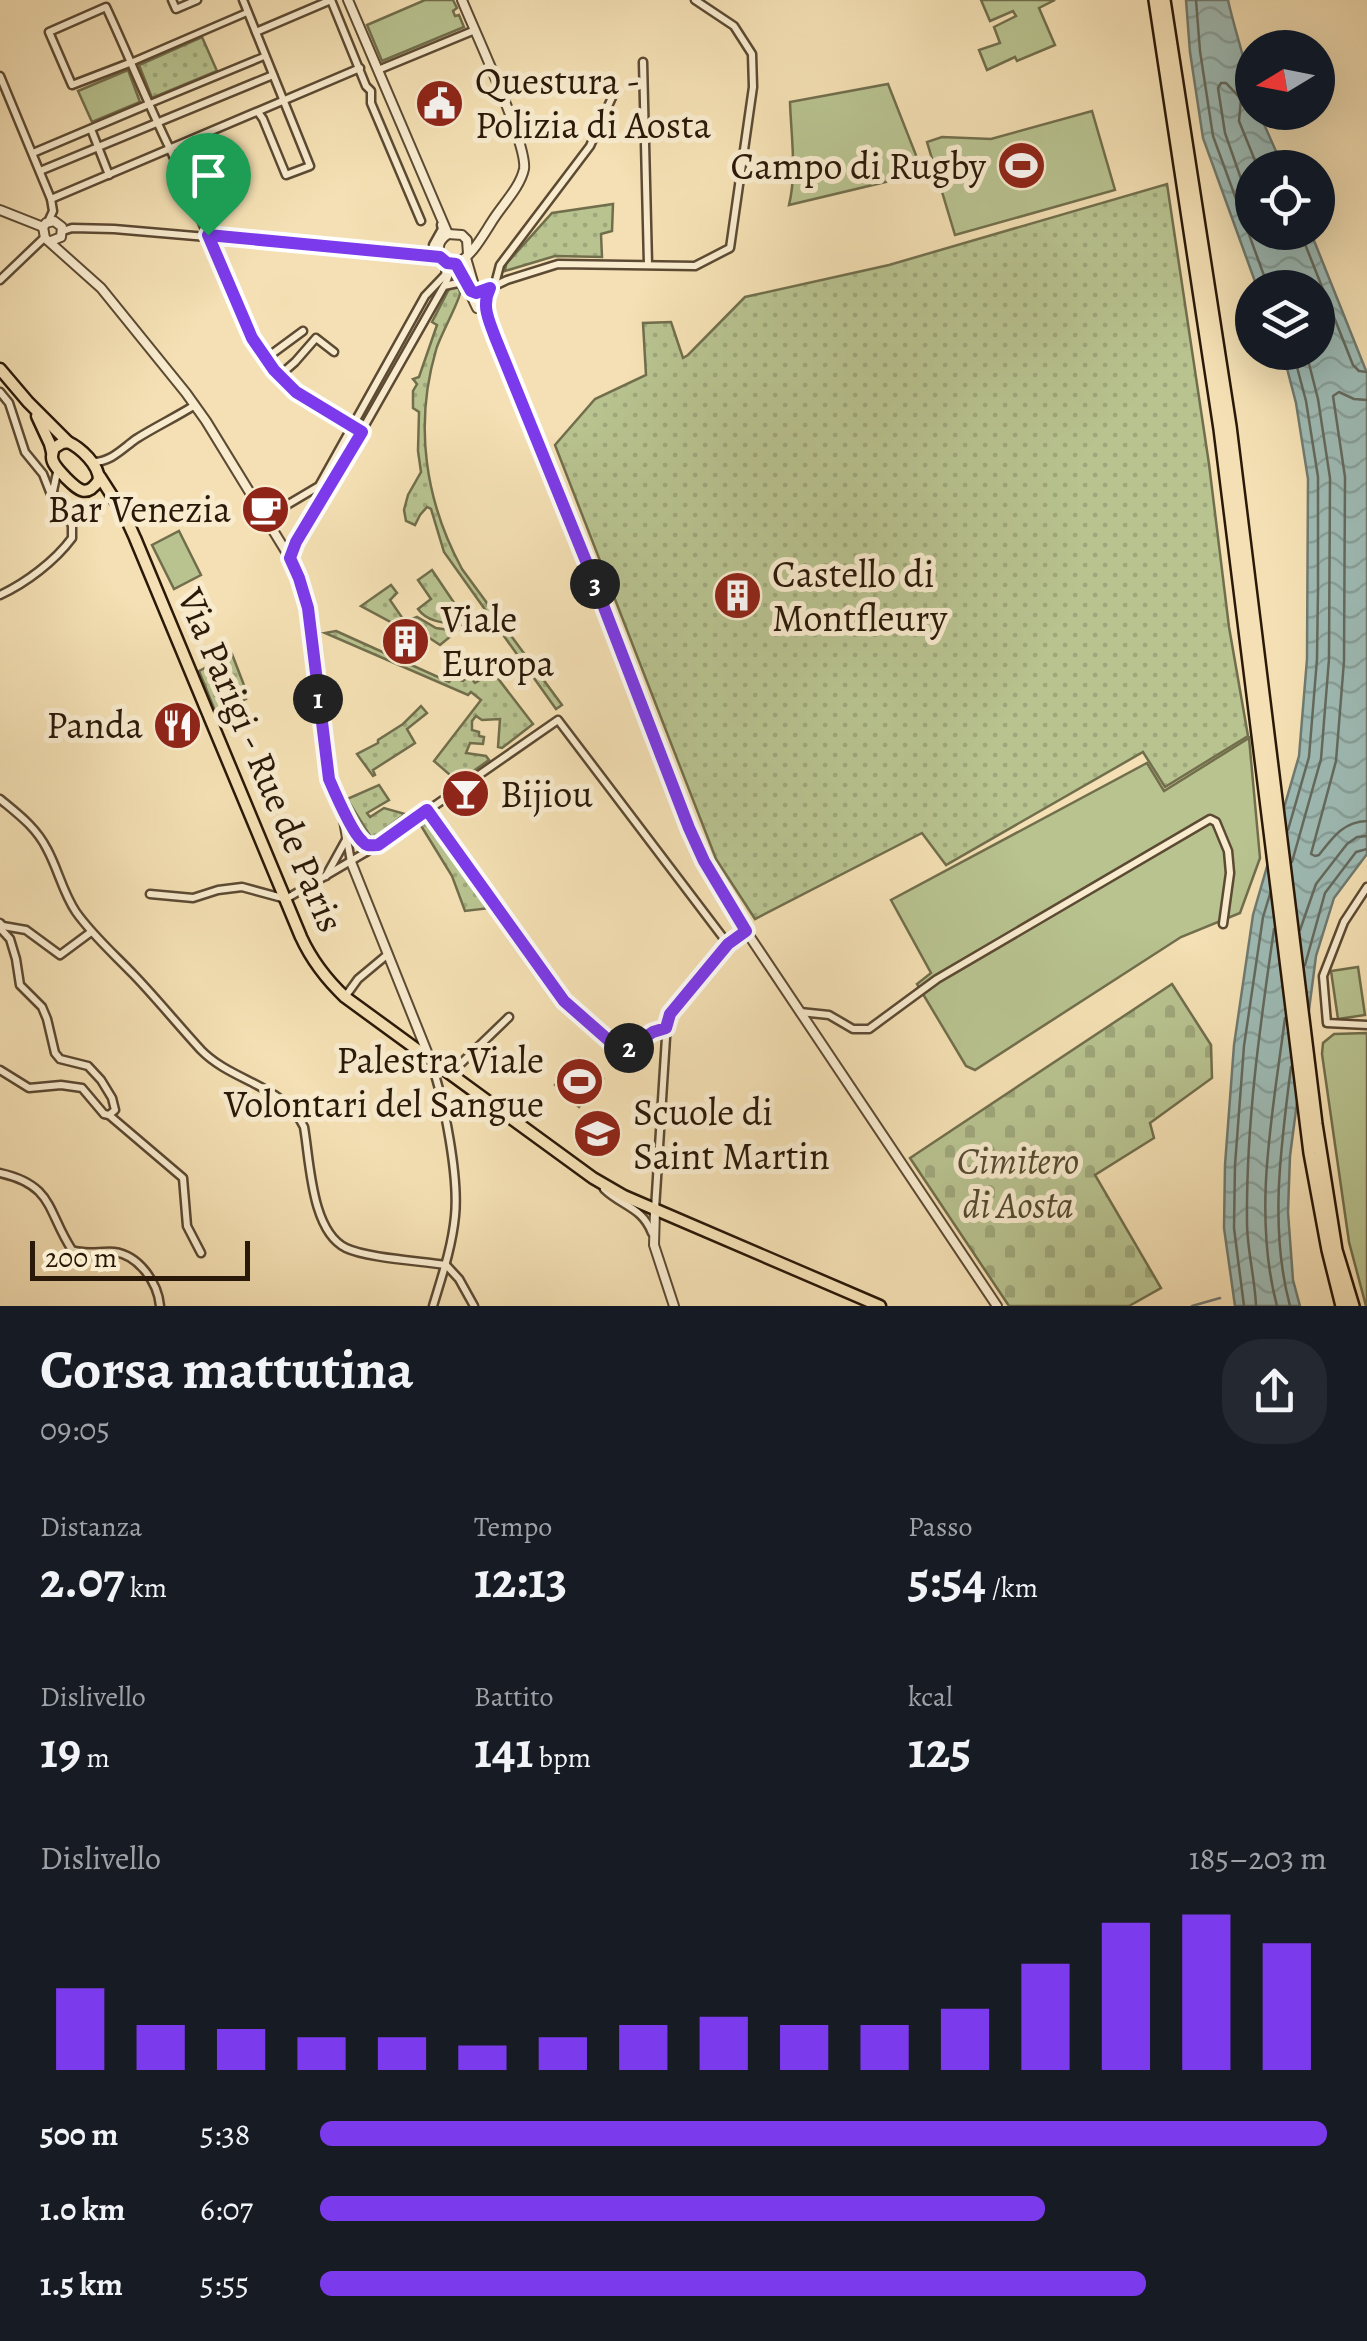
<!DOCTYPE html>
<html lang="it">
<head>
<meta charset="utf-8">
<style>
  body { margin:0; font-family:Alegreya,serif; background:#242831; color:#f1f3f6; height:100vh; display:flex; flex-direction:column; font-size:38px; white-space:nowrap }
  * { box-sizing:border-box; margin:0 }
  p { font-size:32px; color:#9ea1a6 }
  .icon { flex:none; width:55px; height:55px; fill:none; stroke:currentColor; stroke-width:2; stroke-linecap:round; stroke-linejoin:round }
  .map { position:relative; height:1306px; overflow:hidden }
  .details { display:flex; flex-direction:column; background:#171b24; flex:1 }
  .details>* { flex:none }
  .needle { width:65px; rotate:260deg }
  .buttons { position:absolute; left:1235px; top:30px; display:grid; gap:20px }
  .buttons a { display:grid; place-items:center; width:100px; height:100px; border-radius:50%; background:#171b24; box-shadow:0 10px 40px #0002; font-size:50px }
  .scale { position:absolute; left:30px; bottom:25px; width:220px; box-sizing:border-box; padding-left:10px; border:5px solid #2a1808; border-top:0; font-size:28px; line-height:35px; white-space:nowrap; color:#2a1808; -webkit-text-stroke:8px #f8ebce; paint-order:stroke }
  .pin { position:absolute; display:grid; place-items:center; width:85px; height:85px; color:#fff; margin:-102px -42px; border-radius:50% 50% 50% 0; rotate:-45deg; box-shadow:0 0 10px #0007 }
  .pin .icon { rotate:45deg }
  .km { position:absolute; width:50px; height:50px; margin:-25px; border-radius:50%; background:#222; color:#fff; font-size:28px; line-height:50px; text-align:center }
  .round { display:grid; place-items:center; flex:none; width:105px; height:105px; border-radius:40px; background:#242831 }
  .summary { display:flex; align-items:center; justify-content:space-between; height:170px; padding:0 40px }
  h1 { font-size:55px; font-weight:700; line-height:75px }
  .metrics { display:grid; grid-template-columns:repeat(3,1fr); gap:15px; height:170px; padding:10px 40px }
  .metrics div { display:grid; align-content:center }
  .metrics b { font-size:50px; font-weight:700 }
  .metrics small { font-size:28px; font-weight:400 }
  .metrics p { font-size:28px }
  .chart { height:280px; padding:20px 40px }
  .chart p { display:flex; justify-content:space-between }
  .chart svg { width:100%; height:180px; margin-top:10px; stroke:#7c3aed; stroke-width:6 }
  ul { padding:0 40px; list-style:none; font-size:32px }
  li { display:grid; grid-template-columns:160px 120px 1fr; align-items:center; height:75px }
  li i { height:25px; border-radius:12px; background:#7c3aed }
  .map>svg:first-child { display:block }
  .grass { fill:url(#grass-dots); stroke:#716e4c; stroke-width:2.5 }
  .cemetery { fill:url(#cemetery-stones); stroke:#716e4c; stroke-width:2.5 }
  .garden { fill:#b8c390; stroke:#716e4c; stroke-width:2.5 }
  .water { fill:url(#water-waves); stroke:#707a70; stroke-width:2.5 }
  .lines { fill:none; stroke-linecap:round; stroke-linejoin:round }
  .shore { stroke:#646a5e; stroke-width:2.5 }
  .stream { stroke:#707a70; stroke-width:2.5 }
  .pedestrian-casing { stroke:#5c4a33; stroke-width:10 }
  .minor-casing { stroke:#5c4a33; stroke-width:11 }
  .tertiary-casing { stroke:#5c4a33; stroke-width:12 }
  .primary-casing { stroke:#2a1808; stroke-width:15 }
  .motorway-casing { stroke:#2a1808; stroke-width:16 }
  .pedestrian { stroke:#f8ebce; stroke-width:5 }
  .minor { stroke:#f8ebce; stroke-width:6 }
  .tertiary { stroke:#f8ebce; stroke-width:8 }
  .primary { stroke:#f4e0b4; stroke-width:10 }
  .motorway { stroke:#f4e0b4; stroke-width:11 }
  .route-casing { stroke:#fff; stroke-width:20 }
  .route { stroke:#7c3aed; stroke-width:12 }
  .labels { text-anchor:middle; stroke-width:10; stroke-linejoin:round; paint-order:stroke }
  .poi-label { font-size:38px; fill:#2a1808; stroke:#f8ebce; text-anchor:start }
  .street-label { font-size:38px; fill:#2a1808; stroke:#f8ebce }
  .park-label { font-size:38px; font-style:italic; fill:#554b31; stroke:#f8ebce }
</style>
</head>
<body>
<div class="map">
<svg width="1367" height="1306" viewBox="0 0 1367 1306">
  <defs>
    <pattern id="grass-dots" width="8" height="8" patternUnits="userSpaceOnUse" patternTransform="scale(2.5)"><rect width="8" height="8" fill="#b8c390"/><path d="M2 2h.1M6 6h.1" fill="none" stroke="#9ea77b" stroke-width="1.8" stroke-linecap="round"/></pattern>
    <pattern id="cemetery-stones" width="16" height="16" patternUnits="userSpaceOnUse" patternTransform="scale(2.5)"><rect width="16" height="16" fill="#b8c390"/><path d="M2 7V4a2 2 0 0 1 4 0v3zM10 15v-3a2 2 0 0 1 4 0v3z" fill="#9ea77b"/></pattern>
    <pattern id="water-waves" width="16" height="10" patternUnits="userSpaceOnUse" patternTransform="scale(2.5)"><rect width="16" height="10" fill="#9ebbb5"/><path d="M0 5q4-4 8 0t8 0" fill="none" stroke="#88a09a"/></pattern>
  </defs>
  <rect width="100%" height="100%" fill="#f4e0b4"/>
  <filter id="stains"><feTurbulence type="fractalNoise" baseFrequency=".002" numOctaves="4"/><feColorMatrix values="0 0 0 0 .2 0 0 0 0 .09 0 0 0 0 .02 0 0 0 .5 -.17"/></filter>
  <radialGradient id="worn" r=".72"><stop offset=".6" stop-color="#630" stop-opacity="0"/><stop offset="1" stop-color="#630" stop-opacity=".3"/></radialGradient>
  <g class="grass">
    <path d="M202,37l15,34 -65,27 -13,-33z"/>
    <path d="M1167,184l42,280 20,163 19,109 -83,51 -22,-35 -197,113 -24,-32 -167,86 -39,-60 -161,-414 40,-46 51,-24 -3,-52 28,-1 12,36 5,-3 57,-58 144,-32z"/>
    <path d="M613,204l-1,27 -11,3 1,23 -47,-1 -50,15 1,-7 46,-51z"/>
    <path d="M453,285l5,1c0,2 2,4 2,7 0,7 -21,45 -24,57 -22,75 -11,151 26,219l100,136 -6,4 -112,-157 -13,-43 -4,-2 -7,8 -5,10 -9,-4 -2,-11 4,-15 13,-23 -3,-21 1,-39 -6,-4v-17l4,-7 -4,-5 6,-2 18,-52 -5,-3 17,-33z"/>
    <path d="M432,570l35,52 -4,3c-17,-2 -35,-2 -45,-16l13,-10 -13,-19z"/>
    <path d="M391,585l6,8 -7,7 15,22 12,-5 19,11 21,3 -17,14 -21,-14 -6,3 -52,-28z"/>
    <path d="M336,631l113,51 4,-5 10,4 6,-5 6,7 18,-11 40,52 -31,24 -4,-1 2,-28 -18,1 -6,-4 -4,5v9l7,2v4l5,1 -1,7 -13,-1 -4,10 20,3 3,4 -31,22 -24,-21 47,-61 -10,-8 -3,3 -143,-62z"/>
    <path d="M232,654l15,39 -3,1 2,5 -4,2 3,6 -3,1 -15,-36 -13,6 14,37 8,-1 -17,7 -20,-50z"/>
    <path d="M421,706l6,7 -20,16 8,14 -42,27 2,5 -2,1 -16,-22 21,-11v-3l25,-16z"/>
    <path d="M379,785l10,15 -22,13 3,4 14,-9 21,6 -33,25 -25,-40z"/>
    <path d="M426,820l5,1 13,18 -2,2 48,67 -25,3 -13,-35 -32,-52z"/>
  </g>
  <path class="cemetery" d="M1172,984l39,61 1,33 -62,45 4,15 -59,37 66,113 -32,18h-120l-99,-148z"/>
  <g class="garden">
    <path d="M425,0h28l4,8 -4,3 2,5 4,-1 5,12 -82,34 -15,-36z"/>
    <path d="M981,0h74l-16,8 16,37 -38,16 -2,-4 -28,13 -8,-20 21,-7 -6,-16 22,-11 -3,-5 -23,10z"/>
    <path d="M128,70l12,32 -48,20 -14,-31z"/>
    <path d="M888,84l35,89 -134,32c8,-33 2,-70 1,-103z"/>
    <path d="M1092,111l23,79 -160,45 -28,-93 15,-5 49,2z"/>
    <path d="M179,531l22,44 -27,14 -22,-44z"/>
    <path d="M1249,738l11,120 -20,55 -59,24 -206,133 -9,-4 -49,-82 14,-11 -40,-73 256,-137 17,28z"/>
    <path d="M1358,967l7,48 -27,4 -7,-48z"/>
    <path d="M1367,1033v273h-1l-17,-64 -27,-188 1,-11 11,-9z"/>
    <path d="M579,1058l24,21 -24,28 -24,-22z"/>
  </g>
  <path class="water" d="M1186,0h42c8,37 24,76 24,112l7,1 24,54 -31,1v64l59,1 56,140v481l-33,44 -18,58 -26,200 -2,56 5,68 7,26h-65l-11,-78 1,-63 9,-120 19,-130 46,-159 8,-97 1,-180 -12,-76 -13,-50 35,-1v-64l-61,-1 -54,-149 -13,-86z"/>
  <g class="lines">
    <g class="shore">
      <path d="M1196,0l4,51 13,85 53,145v7"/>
      <path d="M1252,210l-27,-77 -7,-45 3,-5h5l15,16 -2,22 19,47"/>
      <path d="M1303,232v7l50,126 6,6 8,1"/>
      <path d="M1367,400l-13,-1 -15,-7 -6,4 12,81 -1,184 -8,100 -25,93 4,2 4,-1c14,-18 24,-33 48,-34"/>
      <path d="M1288,830l21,-73 8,-98 1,-69v-113l-12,-76 -13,-49"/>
      <path d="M1292,862l29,-103 8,-100 1,-181 -12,-79 -12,-47"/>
      <path d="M1300,930l16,-46 31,-40 10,-7 10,-1"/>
      <path d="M1305,965l20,-72 31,-41 11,-3"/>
      <path d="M1244,1306l-10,-78 1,-63 9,-119 19,-129 7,-23"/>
      <path d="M1256,1306c-1,-28 -9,-56 -9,-84 -1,-99 13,-196 27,-293"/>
      <path d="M1277,1306c-25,-94 -4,-194 8,-288"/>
      <path d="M1290,1306c-21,-78 -9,-160 1,-239"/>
    </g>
    <path class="stream" d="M1192,1306l28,-8"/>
    <defs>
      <g id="pedestrian">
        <path d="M132,62l116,-50"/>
        <path d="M149,104l116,-48"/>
      </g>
      <g id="minor">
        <path d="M172,0l4,9 21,-9"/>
        <path d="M243,0l67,166 -24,9 -23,-56 -5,-7"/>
        <path d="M331,0l35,86 5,5v12l50,118"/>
        <path d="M256,32l75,-32"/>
        <path d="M132,62l-60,23 -23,-53 57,-25c22,47 41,95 64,142l86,197c27,39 63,65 106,86"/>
        <path d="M643,62l5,202"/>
        <path d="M378,70l97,-40"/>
        <path d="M0,76l51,123 2,12 -5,11"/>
        <path d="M91,129l18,46"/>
        <path d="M33,153l116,-49"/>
        <path d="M40,171l233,-96"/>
        <path d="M51,199l309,-131"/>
        <path d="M63,231l9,-3 42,1 326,28"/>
        <path d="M433,245l9,-16 -1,-4"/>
        <path d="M0,280l45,-43"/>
        <path d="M495,284l5,-19 90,-119 24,-53"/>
        <path d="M445,285l8,-21"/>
        <path d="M473,292l13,-2 21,-10 51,-16 137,2 35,-18 23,-161 -1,-33 -18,-28 -39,-26"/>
        <path d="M265,359l38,-28"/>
        <path d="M279,376l16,-14 21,-24 18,14"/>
        <path d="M0,392l9,11 16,49 18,22 9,23"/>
        <path d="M93,462c18,0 29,-13 43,-23 19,-12 40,-22 59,-34"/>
        <path d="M53,491l5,-23"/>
        <path d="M265,518l54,-32 106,-190 20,-21 2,-12"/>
        <path d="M290,558l6,-16 52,-87 96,-169 14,-3 6,3"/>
        <path d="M0,595c26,-12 55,-34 72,-57v-13l-20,-27 1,-7"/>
        <path d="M0,799c18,15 36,28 47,50 11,20 16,44 29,63 17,24 38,42 58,63 23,24 44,50 67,75 31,32 83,35 103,77 6,34 7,104 42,121 21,10 75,13 100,17"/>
        <path d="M427,810l136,191 59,51 31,-20 14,-5"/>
        <path d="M344,811l22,37v4"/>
        <path d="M347,839l4,23"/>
        <path d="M326,876l21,-38"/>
        <path d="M1367,887l-23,35 -21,54 4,47 40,2"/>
        <path d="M150,894l43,4 25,-8 24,-3 44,12 92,-54 180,-125 170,224"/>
        <path d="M0,923l3,3 23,4 34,25 31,-23"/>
        <path d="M0,928l10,11 6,20 4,26 22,22 5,12 8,34 5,6 28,7 13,14 11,18 3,12 -6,5 -5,-1 -22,-26 -21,-3 -32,3 -29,-18"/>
        <path d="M345,997l13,-18 30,-25"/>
        <path d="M800,1012l29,3 24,14h16l68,-50 273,-160 6,3 12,29 2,22 -7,51"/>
        <path d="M431,1063c13,36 28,114 24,153 -3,31 -13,60 -22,90"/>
        <path d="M450,1074l59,-57"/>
        <path d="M109,1115l74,63 4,48 14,27"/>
        <path d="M0,1173c54,12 47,39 72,77 14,5 27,1 42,2 25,3 44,31 46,54"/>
        <path d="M604,1189c19,18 38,18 48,44"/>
        <path d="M655,1209l12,-187 3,-8 58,-70 18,-13"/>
        <path d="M447,1266l12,13 15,27"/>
      </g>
      <g id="tertiary">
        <path d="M348,0l100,234"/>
        <path d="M0,210l43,17"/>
        <path d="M43,227l2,11 56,50 85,105 20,28 84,137 18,50 21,171 14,36 4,23"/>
        <path d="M43,227l3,-4 8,-2 8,6 -1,10 -10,4"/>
        <path d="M448,234c-16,11 -10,28 8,30"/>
        <path d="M448,234l14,1 5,5 1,14"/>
        <path d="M466,258l12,41 112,272 85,224 29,66 42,70 251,375"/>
        <path d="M456,264c15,-7 26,-27 35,-41 10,-17 29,-35 33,-54 4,-24 -50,-139 -62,-169"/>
        <path d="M456,264l21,44"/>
        <path d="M351,862l78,195"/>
        <path d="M655,1210l-1,35 20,61"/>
      </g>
      <g id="primary">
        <path d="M0,369l28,33 40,40"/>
        <path d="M37,416l13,28 2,8"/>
        <path d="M68,442c13,6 31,23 31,38 -12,18 -20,11 -33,-2 -5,-6 -14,-13 -14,-21 0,-3 1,-6 2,-9l8,-5z"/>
        <path d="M100,477l25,39 10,22 166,399c11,24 25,42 44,60l248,181 31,18 256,110"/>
      </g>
      <g id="motorway">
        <path d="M1155,0l65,429 90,724 18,97 14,56"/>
        <path d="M1164,0l66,426 86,698 20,126 17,56"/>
      </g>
    </defs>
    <use href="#pedestrian" class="pedestrian-casing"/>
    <use href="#minor" class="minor-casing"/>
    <use href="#tertiary" class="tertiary-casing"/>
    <use href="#primary" class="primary-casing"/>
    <use href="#motorway" class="motorway-casing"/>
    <use href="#pedestrian" class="pedestrian"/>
    <use href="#minor" class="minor"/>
    <use href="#tertiary" class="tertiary"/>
    <use href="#primary" class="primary"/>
    <use href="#motorway" class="motorway"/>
  </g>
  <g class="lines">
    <defs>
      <path id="route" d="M208,235l232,22 7,6 9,1 15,27 5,2 14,-5c-9,18 -1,32 5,49l95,234 99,257 15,33 42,70 -18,13 -58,70 -4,14 -13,4 -31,20 -58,-51 -137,-191 -49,35c-8,0 -11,2 -16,-4 -10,-9 -27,-48 -33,-62l-21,-171 -9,-30 -9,-20 6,-16 66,-110 -66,-40 -22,-22 -22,-32z"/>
    </defs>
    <use href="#route" class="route-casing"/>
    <use href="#route" class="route"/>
  </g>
  <defs>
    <symbol id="civic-disc" viewBox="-11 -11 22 22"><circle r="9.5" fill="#8f2418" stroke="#f8ebce"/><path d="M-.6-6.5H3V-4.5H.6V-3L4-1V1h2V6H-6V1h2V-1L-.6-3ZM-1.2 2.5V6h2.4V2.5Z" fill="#fff"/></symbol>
    <symbol id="stadium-disc" viewBox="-11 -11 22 22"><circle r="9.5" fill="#8f2418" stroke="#f8ebce"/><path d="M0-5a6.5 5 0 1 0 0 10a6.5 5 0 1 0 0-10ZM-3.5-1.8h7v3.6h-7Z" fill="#fff"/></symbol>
    <symbol id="cafe-disc" viewBox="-11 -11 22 22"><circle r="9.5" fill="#8f2418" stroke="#f8ebce"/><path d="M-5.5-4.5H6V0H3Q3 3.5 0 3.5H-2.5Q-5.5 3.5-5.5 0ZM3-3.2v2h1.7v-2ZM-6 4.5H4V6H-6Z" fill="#fff"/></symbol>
    <symbol id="building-disc" viewBox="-11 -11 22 22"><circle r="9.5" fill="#8f2418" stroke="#f8ebce"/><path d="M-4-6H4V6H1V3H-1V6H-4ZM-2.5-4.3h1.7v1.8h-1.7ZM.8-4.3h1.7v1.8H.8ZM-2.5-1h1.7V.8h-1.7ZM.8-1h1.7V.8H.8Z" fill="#fff"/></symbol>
    <symbol id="restaurant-disc" viewBox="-11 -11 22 22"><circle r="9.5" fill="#8f2418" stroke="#f8ebce"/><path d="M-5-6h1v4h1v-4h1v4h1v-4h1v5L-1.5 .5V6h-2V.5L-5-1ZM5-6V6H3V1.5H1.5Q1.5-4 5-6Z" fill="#fff"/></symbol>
    <symbol id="bar-disc" viewBox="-11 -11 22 22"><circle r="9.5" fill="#8f2418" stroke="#f8ebce"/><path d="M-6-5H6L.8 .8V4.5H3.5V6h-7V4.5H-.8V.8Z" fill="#fff"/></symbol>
    <symbol id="school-disc" viewBox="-11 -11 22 22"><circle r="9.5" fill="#8f2418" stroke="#f8ebce"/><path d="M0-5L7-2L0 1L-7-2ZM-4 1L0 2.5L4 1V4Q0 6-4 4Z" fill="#fff"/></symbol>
  </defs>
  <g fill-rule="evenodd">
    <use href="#civic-disc" x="412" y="76" width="55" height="55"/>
    <use href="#stadium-disc" x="994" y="138" width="55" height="55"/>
    <use href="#cafe-disc" x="238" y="482" width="55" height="55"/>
    <use href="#building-disc" x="710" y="568" width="55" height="55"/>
    <use href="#building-disc" x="378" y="614" width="55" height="55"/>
    <use href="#restaurant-disc" x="150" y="698" width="55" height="55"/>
    <use href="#bar-disc" x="438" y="766" width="55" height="55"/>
    <use href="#stadium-disc" x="552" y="1054" width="55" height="55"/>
    <use href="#school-disc" x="570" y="1106" width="55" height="55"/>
  </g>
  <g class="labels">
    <g class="poi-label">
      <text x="475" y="94">Questura -<tspan x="475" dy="44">Polizia di Aosta</tspan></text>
      <text x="986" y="179" text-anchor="end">Campo di Rugby</text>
      <text x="231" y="522" text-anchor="end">Bar Venezia</text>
      <text x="772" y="587">Castello di<tspan x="772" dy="44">Montfleury</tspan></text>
      <text x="441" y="632">Viale<tspan x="441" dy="44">Europa</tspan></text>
      <text x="143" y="738" text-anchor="end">Panda</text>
      <text x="500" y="807">Bijiou</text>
      <text x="544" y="1073" text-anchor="end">Palestra Viale<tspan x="544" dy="44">Volontari del Sangue</tspan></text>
      <text x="633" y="1125">Scuole di<tspan x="633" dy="44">Saint Martin</tspan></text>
    </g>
    <g class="street-label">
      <text transform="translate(261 760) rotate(67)" y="13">Via Parigi - Rue de Paris</text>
    </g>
    <g class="park-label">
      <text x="1018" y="1174">Cimitero<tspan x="1018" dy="44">di Aosta</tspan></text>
    </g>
  </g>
  <rect width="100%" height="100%" filter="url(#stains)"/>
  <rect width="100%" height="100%" fill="url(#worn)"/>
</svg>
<div class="buttons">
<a><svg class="needle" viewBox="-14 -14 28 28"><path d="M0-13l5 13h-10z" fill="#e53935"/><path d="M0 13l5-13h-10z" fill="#9ea1a6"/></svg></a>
<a><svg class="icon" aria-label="locate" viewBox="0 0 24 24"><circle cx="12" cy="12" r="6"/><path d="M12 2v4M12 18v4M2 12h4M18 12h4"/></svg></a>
<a><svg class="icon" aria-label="layers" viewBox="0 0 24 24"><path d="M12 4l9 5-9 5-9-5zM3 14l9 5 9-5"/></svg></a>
</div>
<div class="scale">200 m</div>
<div class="pin" style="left:208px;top:235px;background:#1e9e55"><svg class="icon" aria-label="arrive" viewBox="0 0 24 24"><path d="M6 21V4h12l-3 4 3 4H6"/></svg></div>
<b class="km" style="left:318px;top:699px">1</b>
<b class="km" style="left:629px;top:1048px">2</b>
<b class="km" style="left:595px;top:584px">3</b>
</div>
<section class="details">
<div class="summary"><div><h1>Corsa mattutina</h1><p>09:05</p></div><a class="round"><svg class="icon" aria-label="share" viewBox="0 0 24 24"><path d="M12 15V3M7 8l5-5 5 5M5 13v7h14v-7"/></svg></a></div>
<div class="metrics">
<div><p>Distanza</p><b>2.07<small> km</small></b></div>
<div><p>Tempo</p><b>12:13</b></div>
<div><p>Passo</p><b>5:54<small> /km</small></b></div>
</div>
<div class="metrics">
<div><p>Dislivello</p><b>19<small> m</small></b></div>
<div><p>Battito</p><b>141<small> bpm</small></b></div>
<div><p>kcal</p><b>125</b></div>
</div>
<div class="chart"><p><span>Dislivello</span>185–203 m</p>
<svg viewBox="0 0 160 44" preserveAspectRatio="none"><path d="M5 44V24M15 44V33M25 44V34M35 44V36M45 44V36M55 44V38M65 44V36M75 44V33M85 44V31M95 44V33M105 44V33M115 44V29M125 44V18M135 44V8M145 44V6M155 44V13"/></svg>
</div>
<ul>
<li><b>500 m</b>5:38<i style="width:100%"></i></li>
<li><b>1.0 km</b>6:07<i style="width:72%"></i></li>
<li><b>1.5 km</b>5:55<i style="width:82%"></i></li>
</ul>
</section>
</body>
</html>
